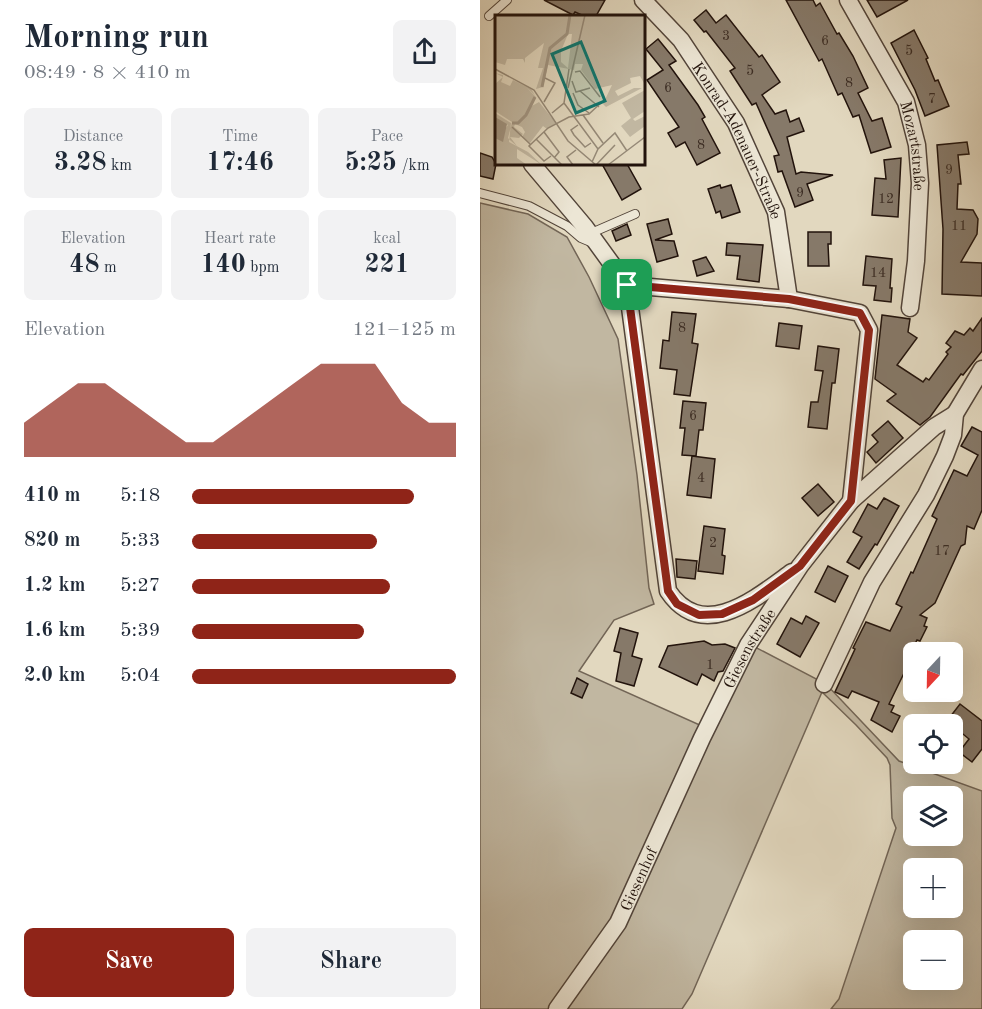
<!DOCTYPE html>
<html lang="en">
<head>
<meta charset="utf-8">
<style>
  body { margin:0; font-family:"Old Standard TT",serif; background:#f2f2f3; color:#1f2937; height:100vh; display:flex; flex-direction:column; font-size:22px; white-space:nowrap }
  * { box-sizing:border-box; margin:0 }
  p { font-size:20px; color:#747a83 }
  .icon { flex:none; width:33px; height:33px; fill:none; stroke:currentColor; stroke-width:2; stroke-linecap:round; stroke-linejoin:round }
  .map { position:relative; flex:1; overflow:hidden }
  .drawer { display:flex; flex-direction:column; background:#fff; width:480px }
  .drawer>* { flex:none }
  .needle { width:39px; rotate:202deg }
  .tools { position:absolute; left:423px; top:642px; display:grid; gap:12px }
  .tools a { display:grid; place-items:center; width:60px; height:60px; border-radius:9px; background:#fff; box-shadow:0 6px 24px #0002; font-size:30px }
  .pin { position:absolute; display:grid; place-items:center; width:51px; height:51px; color:#fff; margin:-26px; border-radius:12px; box-shadow:0 3px 9px #0006 }
  .round { display:grid; place-items:center; flex:none; width:63px; height:63px; border-radius:9px; background:#f2f2f3 }
  .headline { display:flex; align-items:center; justify-content:space-between; height:102px; padding:0 24px }
  h1 { font-size:33px; font-weight:700; line-height:45px }
  .stats { display:grid; grid-template-columns:repeat(3,1fr); gap:9px; height:102px; padding:6px 24px }
  .stats div { display:grid; align-content:center; border-radius:9px; background:#f2f2f3; text-align:center }
  .stats b { font-size:26px; font-weight:700 }
  .stats small { font-size:16px; font-weight:400 }
  .stats p { font-size:16px }
  .chart { height:168px; padding:12px 24px }
  .chart p { display:flex; justify-content:space-between }
  .chart svg { width:100%; height:108px; margin-top:6px; fill:#8f2418; opacity:.7 }
  .cta { display:flex; gap:12px; margin-top:auto; padding:12px 24px }
  .cta a { flex:1; height:69px; border-radius:9px; background:#8f2418; color:#fff; font-size:24px; font-weight:700; line-height:69px; text-align:center }
  .cta a+a { background:#f2f2f3; color:#1f2937 }
  ul { padding:0 24px; list-style:none; font-size:20px }
  li { display:grid; grid-template-columns:96px 72px 1fr; align-items:center; height:45px }
  li i { height:15px; border-radius:8px; background:#8f2418 }
  main { display:flex; flex:1; min-height:0 }
  .map>svg:first-child { display:block }
  .green { fill:#c1b7a1; stroke:#726556; stroke-width:1.5; fill-rule:evenodd }
  .building { fill:#867969; stroke:#22130c; stroke-width:1.5 }
  .lines { fill:none; stroke-linecap:round; stroke-linejoin:round }
  .service-casing { stroke:#524439; stroke-width:10 }
  .minor-casing { stroke:#524439; stroke-width:19 }
  .service { stroke:#ece6d5; stroke-width:8 }
  .minor { stroke:#ece6d5; stroke-width:16 }
  .route-casing { stroke:#fff; stroke-width:12 }
  .route { stroke:#8f2418; stroke-width:8 }
  .labels { text-anchor:middle; stroke-width:5; stroke-linejoin:round; paint-order:stroke }
  .number-label { font-size:14px; fill:#3b2c23 }
  .street-label { font-size:16px; fill:#22130c; stroke:#ece6d5 }
  .inset-river { fill:none; stroke:#a19582; stroke-width:3 }
  .inset-road { fill:none; stroke:#958977; stroke-width:1.5 }
  .view { fill:#0f766e; fill-opacity:0.15; stroke:#0f766e; stroke-width:3 }
  .inset-edge { fill:none; stroke:#22130c; stroke-width:3 }
</style>
</head>
<body>
<main>
<section class="drawer">
<div class="headline"><div><h1>Morning run</h1><p>08:49 · 8 × 410 m</p></div><a class="round"><svg class="icon" aria-label="share" viewBox="0 0 24 24"><path d="M12 15V3M7 8l5-5 5 5M5 13v7h14v-7"/></svg></a></div>
<div class="stats">
<div><p>Distance</p><b>3.28<small> km</small></b></div>
<div><p>Time</p><b>17:46</b></div>
<div><p>Pace</p><b>5:25<small> /km</small></b></div>
</div>
<div class="stats">
<div><p>Elevation</p><b>48<small> m</small></b></div>
<div><p>Heart rate</p><b>140<small> bpm</small></b></div>
<div><p>kcal</p><b>221</b></div>
</div>
<div class="chart"><p><span>Elevation</span>121–125 m</p>
<svg viewBox="0 0 160 44" preserveAspectRatio="none"><path d="M0 44V30L10 22L20 14L30 14L40 22L50 30L60 38L70 38L80 30L90 22L100 14L110 6L120 6L130 6L140 22L150 30L160 30V44z"/></svg>
</div>
<ul>
<li><b>410 m</b>5:18<i style="width:84%"></i></li>
<li><b>820 m</b>5:33<i style="width:70%"></i></li>
<li><b>1.2 km</b>5:27<i style="width:75%"></i></li>
<li><b>1.6 km</b>5:39<i style="width:65%"></i></li>
<li><b>2.0 km</b>5:04<i style="width:100%"></i></li>
</ul>
<div class="cta"><a>Save</a><a>Share</a></div>
</section>
<div class="map">
<svg width="502" height="1009" viewBox="0 0 502 1009">
  <rect width="100%" height="100%" fill="#e2d8bf"/>
  <filter id="stains"><feTurbulence type="fractalNoise" baseFrequency=".00333" numOctaves="4"/><feColorMatrix values="0 0 0 0 .2 0 0 0 0 .09 0 0 0 0 .02 0 0 0 .5 -.17"/></filter>
  <radialGradient id="worn" r=".72"><stop offset=".6" stop-color="#630" stop-opacity="0"/><stop offset="1" stop-color="#630" stop-opacity=".3"/></radialGradient>
  <path class="green" d="M0,203l48,11 39,23 22,40 29,62 19,136 12,113 5,16 -40,16 -35,51 134,60 40,-85 73,38 73,77 83,30v218h-151l8,-10 57,-171 -4,-10 -2,-53 -3,-7 -31,-33 -34,-33 -130,302 -10,15h-202zM434,796h38v40h-38zM434,868h38v40h-38zM434,940h38v40h-38z"/>
  <g class="building">
    <path d="M64,0h61l-9,16h-12l-9,-4 -2,3z"/>
    <path d="M306,0h27l3,6 4,-3 17,31 2,-1 14,23 15,32 -10,5 14,28 10,-3 9,29 -20,6 -12,-38 -6,2 -11,-24 -4,2 -16,-36 -3,2z"/>
    <path d="M387,0h41l-31,17z"/>
    <path d="M226,10l10,13 10,-8 33,42 3,-2 18,27 -18,13 13,19 11,-4 4,12 9,-4 5,13 -17,6 9,37 5,-2 32,3 -26,9 6,16 -18,7 -13,-36 -4,1 -4,-16 5,-1 -23,-52 -4,2 -22,-34 5,-3 -29,-37 -2,1 -10,-12z"/>
    <path d="M434,30l14,28 -2,1 9,22 3,-1 11,26 -24,10 -10,-26 -24,-47z"/>
    <path d="M178,39l18,22 -7,4 29,40 7,12 -3,2 18,34 -23,12 -12,-23 -9,5 -8,-14 11,-6 -32,-47 16,-10 -17,-21z"/>
    <path d="M487,142l2,12 -11,1 3,29h-3l-1,25 16,1 5,9 -1,15 -16,28 21,1v33l-40,-2 1,-65 -6,-84z"/>
    <path d="M0,153l12,4 4,7 -3,15 -13,-3z"/>
    <path d="M421,158l-3,59 -26,-2 3,-37 11,1 -2,-19z"/>
    <path d="M122,164h25l14,25 -19,11z"/>
    <path d="M240,185l1,3 10,-3 9,27 -18,6 -2,-7 -4,2 -8,-24z"/>
    <path d="M188,219l4,15 -17,6 19,1 4,15 -21,6 -10,-38z"/>
    <path d="M147,224l4,11 -15,6 -4,-10z"/>
    <path d="M328,232h23v12h-3l1,22h-21z"/>
    <path d="M247,243l36,2 -4,37 -22,-3 3,-23 -14,-1z"/>
    <path d="M386,256l26,3 -2,29h2l-1,14 -17,-2 2,-14 -13,-1z"/>
    <path d="M226,257l8,14 -17,5 -4,-15z"/>
    <path d="M192,312l24,2 -4,29 6,1 -8,52 -16,-2 3,-24 -17,-2 3,-28 6,1z"/>
    <path d="M402,315l28,4 -2,13 9,6 -20,27 26,17 3,-4 3,2 19,-26 -2,-2 5,-5 -5,-4 9,-12 9,4 6,-7 3,3 9,-13v33l-19,24 -2,-1 -31,43 -10,8 -33,-24 9,-7 -21,-15z"/>
    <path d="M299,323l23,3 -3,23 -23,-3z"/>
    <path d="M338,346l21,3 -4,34h-3l-5,46 -19,-2 3,-25h7l5,-31 -8,-1z"/>
    <path d="M203,401l23,2 -3,27h-4l-3,26 -14,-1 3,-27h-5z"/>
    <path d="M408,421l15,17 -27,25 -9,-11 11,-10 -6,-7z"/>
    <path d="M492,427l10,5v78l-8,19 -7,-3 -2,18 -4,2 -26,57 -15,12 7,3 -3,8 3,1 -7,14 -3,-1 -13,26 3,1 -18,37 5,2 -3,6 9,4 -8,16 -21,-12 8,-18 -27,-11 -4,7 -13,-6 20,-43 -2,-1 13,-26 24,9 12,-24 -6,-3 15,-32 2,1 24,-54 -5,-3 22,-46 13,6 11,-21 -17,-9z"/>
    <path d="M212,456l23,3 -4,39 -24,-3z"/>
    <path d="M338,484l16,18 -16,14 -16,-18z"/>
    <path d="M404,498l15,8 -22,39 -2,-1 -16,25 -12,-7 15,-25 -9,-5 15,-28 9,5z"/>
    <path d="M224,526l21,3 -3,26 3,1 -2,18 -25,-3z"/>
    <path d="M196,559l21,2 -2,18 -18,-2z"/>
    <path d="M348,566l20,10 -13,26 -20,-10z"/>
    <path d="M326,616l13,7 -19,34 -23,-13 14,-26 11,6z"/>
    <path d="M140,628l18,5 -6,23 10,3 -8,27 -18,-5 5,-28 -7,-2z"/>
    <path d="M224,641l8,4 13,-1 10,4 -12,23 -5,1 -4,9 -12,-7 -5,11 -38,-18 9,-21z"/>
    <path d="M97,678l11,6 -6,14 -11,-5z"/>
    <path d="M480,704l22,17v28l-10,13 -13,-10 10,-13 -22,-18z"/>
  </g>
  <g class="lines">
    <defs>
      <g id="service">
        <path d="M9,16l18,-16"/>
        <path d="M0,193l49,13 38,20 14,12 12,5"/>
        <path d="M109,234l46,-20"/>
      </g>
      <g id="minor">
        <path id="s1" d="M163,0l38,40 55,83 40,89 13,87"/>
        <path id="s2" d="M368,0l58,102 11,43 3,38 -4,78 -6,47"/>
        <path d="M52,164l53,63 42,58 41,306c35,52 88,7 124,-19"/>
        <path d="M147,285l162,14 71,14 9,17 -18,171"/>
        <path d="M344,684l48,-102 54,-87 19,-39 8,-21 2,-21 27,-45"/>
        <path id="s3" d="M77,1009l61,-86 84,-185 46,-93 52,-79 51,-65 83,-74 21,-13"/>
      </g>
    </defs>
    <use href="#service" class="service-casing"/>
    <use href="#minor" class="minor-casing"/>
    <use href="#service" class="service"/>
    <use href="#minor" class="minor"/>
  </g>
  <g class="lines">
    <defs>
      <path id="route" d="M147,285l162,14 71,14 9,17 -18,171 -51,65 -47,34 -31,14 -23,1 -22,-11 -9,-13z"/>
    </defs>
    <use href="#route" class="route-casing"/>
    <use href="#route" class="route"/>
  </g>
  <g class="labels">
    <g class="number-label">
      <text x="246" y="40">3</text>
      <text x="345" y="45">6</text>
      <text x="429" y="55">5</text>
      <text x="270" y="75">5</text>
      <text x="369" y="87">8</text>
      <text x="188" y="92">6</text>
      <text x="452" y="103">7</text>
      <text x="221" y="149">8</text>
      <text x="469" y="174">9</text>
      <text x="320" y="197">9</text>
      <text x="406" y="203">12</text>
      <text x="479" y="230">11</text>
      <text x="398" y="277">14</text>
      <text x="202" y="332">8</text>
      <text x="213" y="420">6</text>
      <text x="221" y="482">4</text>
      <text x="233" y="547">2</text>
      <text x="462" y="555">17</text>
      <text x="230" y="669">1</text>
    </g>
    <g class="street-label">
      <text dy="6" stroke="none"><textPath href="#s1" startOffset="171">Konrad-Adenauer-Straße</textPath></text>
      <text dy="6" stroke="none"><textPath href="#s2" startOffset="162">Mozartstraße</textPath></text>
      <text dy="6" stroke="none"><textPath href="#s3" startOffset="410">Giesenstraße</textPath></text>
      <text dy="6" stroke="none"><textPath href="#s3" startOffset="154">Giesenhof</textPath></text>
    </g>
  </g>
  <g transform="translate(15 15)">
    <rect width="150" height="150" fill="#e2d8bf"/>
    <path d="M0,0h150v70l-5,-9 -10,2 1,5 -16,8 3,5 16,-8h8l-36,19 -3,-3 9,-19 -17,4 -14,-19 2,-6h-8l-1,6 -26,-5 -5,22 -7,2 7,-21h-5l6,-25 -19,15v5l-2,-4h-16l-2,6 -10,-3zM73,19h4l-4,34 -7,-6v-11zM0,58l8,2v2l-2,5 9,4 3,-6 18,9 4,6 -8,-7 9,9 -6,10 9,-5 17,21 -9,6 -4,-3 -13,17 -8,-6 3,-5 -3,-5 -7,-3 -1,3 9,7 -4,4 -9,-1 7,9 -6,-5 -3,-3 4,-16 -17,-11v-27l8,-7zM150,75v21l-12,8 2,2 10,-5v10l-15,11 -9,-11 10,-8 -9,-15zM0,98l16,10 -2,19 19,10 14,13 -25,-16v9l10,7h-32v-39l8,6 5,-7 -13,-7z" fill="#c1b7a1" fill-rule="evenodd"/>
    <path d="M0,102l12,7 -4,18 -8,-4z" fill="#a19582"/>
    <path class="inset-river" d="M47,72l8,-39 17,-14 3,-19M17,108h6l8,-8 9,-18"/>
    <path class="inset-road" d="M0,54l39,21 34,51 28,24M80,57l5,-1 20,26M77,66l4,11 14,-4M73,73l17,-73M85,76l19,16M78,78l5,12 11,8M49,87l11,-19 -10,-5M69,88l34,46M57,98l12,-10 5,-34M88,100l20,28M83,110l-7,5 3,5 11,12 6,-4M17,112l18,17M49,117l15,20 -5,6M41,124l26,26M56,141l-7,5 -15,-15 19,-18 21,-11 20,-3 15,-14M97,147l6,-13 17,-16 12,18M78,150l-6,-8 9,-7M101,150l19,-20M113,150l37,-28"/>
    <path class="view" d="M86,27l24,59 -29,12 -24,-59z"/>
    <rect width="150" height="150" class="inset-edge"/>
  </g>
  <rect width="100%" height="100%" filter="url(#stains)"/>
  <rect width="100%" height="100%" fill="url(#worn)"/>
</svg>
<div class="tools">
<a><svg class="needle" viewBox="-14 -14 28 28"><path d="M0-13l5 13h-10z" fill="#e53935"/><path d="M0 13l5-13h-10z" fill="#747a83"/></svg></a>
<a><svg class="icon" aria-label="locate" viewBox="0 0 24 24"><circle cx="12" cy="12" r="6"/><path d="M12 2v4M12 18v4M2 12h4M18 12h4"/></svg></a>
<a><svg class="icon" aria-label="layers" viewBox="0 0 24 24"><path d="M12 4l9 5-9 5-9-5zM3 14l9 5 9-5"/></svg></a>
<a>+</a>
<a>−</a>
</div>
<div class="pin" style="left:147px;top:285px;background:#1e9e55"><svg class="icon" aria-label="arrive" viewBox="0 0 24 24"><path d="M6 21V4h12l-3 4 3 4H6"/></svg></div>
</div>
</main>
</body>
</html>
